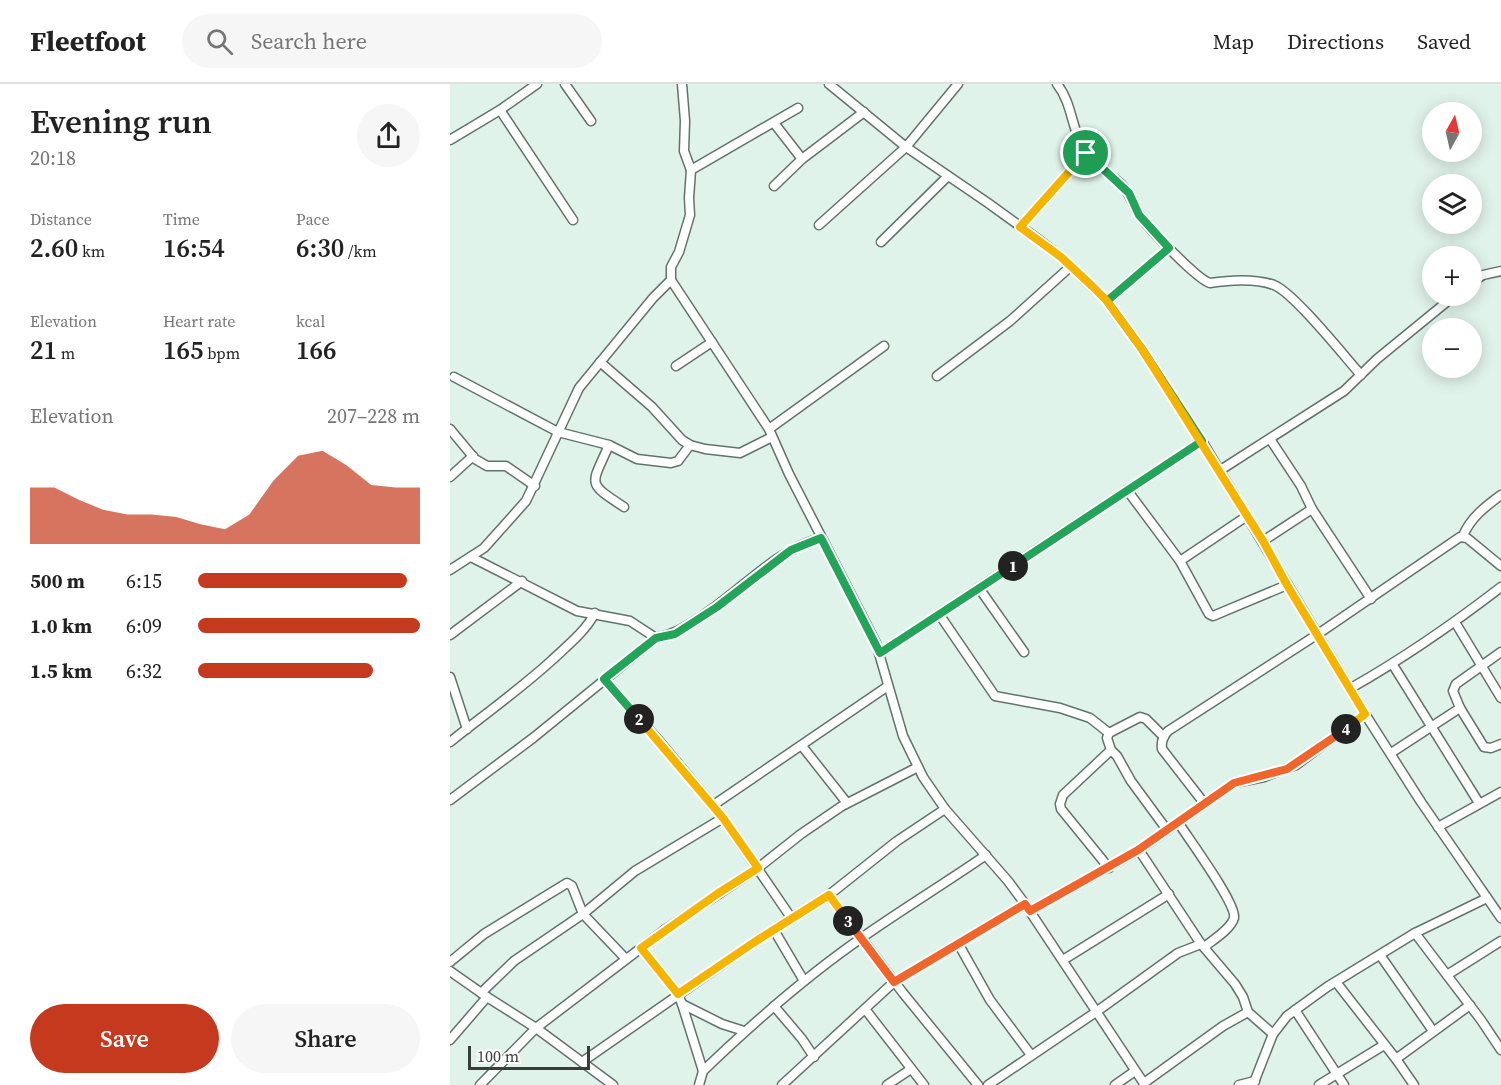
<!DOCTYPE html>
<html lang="en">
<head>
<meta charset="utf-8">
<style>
  body { margin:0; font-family:"Source Serif 4",serif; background:#f6f6f6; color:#222; height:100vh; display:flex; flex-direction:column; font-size:22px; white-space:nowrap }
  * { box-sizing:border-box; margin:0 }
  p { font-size:20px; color:#767676 }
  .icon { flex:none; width:33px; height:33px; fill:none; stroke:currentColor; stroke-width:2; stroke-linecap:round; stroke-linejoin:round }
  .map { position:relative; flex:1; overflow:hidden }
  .side { display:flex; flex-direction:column; background:#fff; width:450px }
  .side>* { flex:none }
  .needle { width:39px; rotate:8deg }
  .fabs { position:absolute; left:972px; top:18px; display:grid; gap:12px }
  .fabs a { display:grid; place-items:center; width:60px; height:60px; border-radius:50%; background:#fff; box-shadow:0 3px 15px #0003; font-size:30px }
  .scale { position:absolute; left:18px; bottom:15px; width:122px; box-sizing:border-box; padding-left:6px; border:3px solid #373f3b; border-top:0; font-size:16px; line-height:21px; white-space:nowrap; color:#373f3b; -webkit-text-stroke:4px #fff; paint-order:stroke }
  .pin { position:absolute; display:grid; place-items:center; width:51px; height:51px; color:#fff; margin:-26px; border:3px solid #fff; border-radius:50%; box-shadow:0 2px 6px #0007 }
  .km { position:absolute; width:30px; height:30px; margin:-15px; border-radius:50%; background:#222; color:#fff; font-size:16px; line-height:30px; text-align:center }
  .round { display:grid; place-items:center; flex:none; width:63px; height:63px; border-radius:32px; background:#f6f6f6 }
  .overview { display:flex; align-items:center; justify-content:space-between; height:102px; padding:0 30px }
  h1 { font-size:33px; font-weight:600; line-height:45px }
  .metrics { display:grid; grid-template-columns:repeat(3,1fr); gap:9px; height:102px; padding:6px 30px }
  .metrics div { display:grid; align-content:center }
  .metrics b { font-size:26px; font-weight:600 }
  .metrics small { font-size:16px; font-weight:400 }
  .metrics p { font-size:16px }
  .chart { height:168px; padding:12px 30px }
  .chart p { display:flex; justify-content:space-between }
  .chart svg { width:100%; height:108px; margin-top:6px; fill:#c53a1e; opacity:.7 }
  .button { display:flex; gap:12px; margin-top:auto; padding:12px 30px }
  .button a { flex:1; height:69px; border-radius:36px; background:#c53a1e; color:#fff; font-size:24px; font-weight:600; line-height:69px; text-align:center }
  .button a+a { background:#f6f6f6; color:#222 }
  ul { padding:0 30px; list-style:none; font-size:20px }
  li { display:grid; grid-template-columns:96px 72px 1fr; align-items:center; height:45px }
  li i { height:15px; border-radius:8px; background:#c53a1e }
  header { display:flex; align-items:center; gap:36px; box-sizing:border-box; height:84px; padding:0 30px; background:#fff; border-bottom:2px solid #e0e0e0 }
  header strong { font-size:28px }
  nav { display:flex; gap:33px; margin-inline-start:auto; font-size:21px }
  .search { width:420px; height:54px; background:#f6f6f6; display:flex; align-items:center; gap:15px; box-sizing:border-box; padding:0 21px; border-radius:33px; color:#767676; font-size:22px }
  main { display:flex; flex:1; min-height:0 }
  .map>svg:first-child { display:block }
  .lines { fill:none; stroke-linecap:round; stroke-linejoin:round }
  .minor-casing { stroke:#62736c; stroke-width:11 }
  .minor { stroke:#fff; stroke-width:8 }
  .split-1-casing { stroke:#fff; stroke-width:12 }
  .split-2-casing { stroke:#fff; stroke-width:12 }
  .split-3-casing { stroke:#fff; stroke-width:12 }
  .split-4-casing { stroke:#fff; stroke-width:12 }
  .split-5-casing { stroke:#fff; stroke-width:12 }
  .split-1 { stroke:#22a559; stroke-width:8 }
  .split-2 { stroke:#22a559; stroke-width:8 }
  .split-3 { stroke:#f5b400; stroke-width:8 }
  .split-4 { stroke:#f0652b; stroke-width:8 }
  .split-5 { stroke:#f5b400; stroke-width:8 }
</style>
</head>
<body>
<header>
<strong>Fleetfoot</strong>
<div class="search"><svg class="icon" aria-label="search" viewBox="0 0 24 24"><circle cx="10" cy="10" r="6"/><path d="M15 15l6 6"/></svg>Search here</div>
<nav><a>Map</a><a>Directions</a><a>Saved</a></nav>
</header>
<main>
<section class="side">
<div class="overview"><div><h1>Evening run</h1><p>20:18</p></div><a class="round"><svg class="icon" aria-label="share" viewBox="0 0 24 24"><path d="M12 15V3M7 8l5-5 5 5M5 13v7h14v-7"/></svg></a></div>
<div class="metrics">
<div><p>Distance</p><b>2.60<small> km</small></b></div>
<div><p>Time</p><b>16:54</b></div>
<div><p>Pace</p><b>6:30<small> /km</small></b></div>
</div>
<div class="metrics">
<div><p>Elevation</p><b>21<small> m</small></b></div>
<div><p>Heart rate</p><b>165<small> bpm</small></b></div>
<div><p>kcal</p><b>166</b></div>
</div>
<div class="chart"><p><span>Elevation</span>207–228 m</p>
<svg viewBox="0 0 160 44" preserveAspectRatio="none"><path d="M0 44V21L10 21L20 26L30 30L40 32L50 32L60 33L70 36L80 38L90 32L100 18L110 8L120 6L130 12L140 20L150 21L160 21V44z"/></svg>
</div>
<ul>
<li><b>500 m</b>6:15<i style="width:94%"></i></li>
<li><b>1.0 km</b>6:09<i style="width:100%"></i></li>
<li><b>1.5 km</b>6:32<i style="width:79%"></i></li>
</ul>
<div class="button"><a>Save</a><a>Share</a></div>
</section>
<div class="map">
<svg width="1051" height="1001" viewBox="0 0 1051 1001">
  <rect width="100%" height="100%" fill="#e0f3eb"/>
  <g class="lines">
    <defs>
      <g id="minor">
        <path d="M115,0l26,37"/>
        <path d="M379,0l77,63 82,56 54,39 19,15 46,44 35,48 60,92 163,273 56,88 80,116"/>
        <path d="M607,0c16,20 14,46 28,67 9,15 25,22 37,34 9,10 11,21 19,32 8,12 57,63 69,66 20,-3 44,-5 64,2 20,8 70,71 87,90"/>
        <path d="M50,26l73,110"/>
        <path d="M324,39l28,36"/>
        <path d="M0,56l50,-30 37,-26"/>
        <path d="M241,86l107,-62"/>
        <path d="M324,102l28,-27 62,-47"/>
        <path d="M369,141l87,-78 52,-63"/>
        <path d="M570,143l66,-74"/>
        <path d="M431,158l67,-66"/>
        <path d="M221,196l98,149 20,45 87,169 27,93 20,41 22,32 63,72 17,23 120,181"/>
        <path d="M1022,198l11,-7 18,-4"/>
        <path d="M657,217l62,-53"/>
        <path d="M150,278l52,45 30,33 8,5 15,4 35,4 32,-16"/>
        <path d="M226,282l36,-24"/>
        <path d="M487,292l73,-55 60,-54"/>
        <path d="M4,293l104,55 51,13 28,14 34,4 7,-2 12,-16"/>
        <path d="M0,345l25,30 12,7h19l29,20"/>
        <path d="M319,345l115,-83"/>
        <path d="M820,355l31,47 11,23 59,90"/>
        <path d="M159,361c-18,41 -23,37 15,62"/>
        <path d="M769,387l125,-80 33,-32 77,-63"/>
        <path d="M0,393l23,-21"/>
        <path d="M677,406l53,71 29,53 4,2 74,-31"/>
        <path d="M1013,452c7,-18 23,-30 38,-41"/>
        <path d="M813,457l49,-32"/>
        <path d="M730,477l67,-45"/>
        <path d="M0,486l34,-22 42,-47 53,-113 74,-90 18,-18v-13l8,-15 11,-37 -1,-17 2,-28 -7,-19 1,-30 -3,-37"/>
        <path d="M529,504l45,64"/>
        <path d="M489,530l56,82 65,12 30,10 19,15"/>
        <path d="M1005,538l46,76"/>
        <path d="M0,551l72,-54"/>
        <path d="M206,554c20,-4 29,-11 46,-22 39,-25 73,-66 119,-78"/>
        <path d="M1051,568l-45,32 -3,7 7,17 24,39 7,1 10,-4"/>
        <path d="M430,569l322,-212"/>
        <path d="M943,581l86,138"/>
        <path d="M0,593l17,52"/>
        <path d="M154,595l56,63 63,76 69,101"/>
        <path d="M901,604c53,-30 102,-64 150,-101"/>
        <path d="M714,653l-18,-18 -6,-2 -31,16 -2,5 4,12 6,6 14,25 36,49"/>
        <path d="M0,658c34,-27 69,-52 101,-81 16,-15 34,-29 44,-48"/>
        <path d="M352,662l45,57"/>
        <path d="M941,669l69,-45"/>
        <path d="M0,716l83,-62 123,-100 -26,-17 -53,-10 -106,-54"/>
        <path d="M754,719l-42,-54c-1,-7 1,-13 6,-18l150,-97 142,-97 7,1 34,28"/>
        <path d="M262,722l176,-120"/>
        <path d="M728,738c10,16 59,82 56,96 -3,11 -21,22 -30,29"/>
        <path d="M988,743l63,-35"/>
        <path d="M689,766l62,94 34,40 8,13 5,15 25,22"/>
        <path d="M659,784l-48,-59 -1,-5 3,-9 48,-45"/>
        <path d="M379,811l74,98 75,92"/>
        <path d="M580,827l109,-61 95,-67 30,-6 32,-12 69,-51"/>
        <path d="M324,846l30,51"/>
        <path d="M965,849l66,87 20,30"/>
        <path d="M509,861l31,55 41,55"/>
        <path d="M191,864l37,46 4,10 21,67 -4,14"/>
        <path d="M930,871l53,76"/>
        <path d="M613,876l106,-66"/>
        <path d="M0,878l34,-28 83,-51 5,3 11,28 42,44"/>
        <path d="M0,887l37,26 49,31 77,57"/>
        <path d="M997,891l54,-34"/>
        <path d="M886,898l60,77 18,26"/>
        <path d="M31,909l33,-32 69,-47 52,-43 88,-53"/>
        <path d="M232,920l40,20 22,7"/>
        <path d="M324,922l28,33 12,18"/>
        <path d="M415,925l59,76"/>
        <path d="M845,926l49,75"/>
        <path d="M0,956l37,-43"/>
        <path d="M946,975l74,-54"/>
        <path d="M132,978l171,-119 76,-48 68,-54 48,-32"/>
        <path d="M253,987c50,-48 101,-93 157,-132 41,-29 84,-55 126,-84"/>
        <path d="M694,999l79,-57 25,-14"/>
        <path d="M30,1001l56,-57 130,-99 92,-61 43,-34 41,-28 76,-39"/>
        <path d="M332,1001l112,-103 131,-78"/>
        <path d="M437,1001l24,-16"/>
        <path d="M538,1001l108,-73 82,-59 23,-9"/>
        <path d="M665,1001l20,-14"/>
        <path d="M789,1001l16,-4"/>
        <path d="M803,1001l20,-51 14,-18 40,-29 88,-54 72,-35"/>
        <path d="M869,1001l65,-40"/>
      </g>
    </defs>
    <use href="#minor" class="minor-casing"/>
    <use href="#minor" class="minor"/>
  </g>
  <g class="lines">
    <defs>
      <path id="split-1" d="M563,482l189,-125 -60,-92 -35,-48 62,-53 -30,-33 -10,-22 -43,-40"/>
      <path id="split-2" d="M189,635l-35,-40 52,-41 19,-4 42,-27 74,-57 30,-12 59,115 133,-87"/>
      <path id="split-3" d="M189,635l84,99 35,50 -41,26 -76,54 37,46 75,-51 76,-48 19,26"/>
      <path id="split-4" d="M398,837l46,61 131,-78 5,7 108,-61 96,-67 53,-14 59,-40"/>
      <path id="split-5" d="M636,69l-66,74 41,30 31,29 15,15 35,48 121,192 24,44 78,129 -19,15"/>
    </defs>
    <use href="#split-1" class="split-1-casing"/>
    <use href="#split-2" class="split-2-casing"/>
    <use href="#split-3" class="split-3-casing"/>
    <use href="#split-4" class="split-4-casing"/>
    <use href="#split-5" class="split-5-casing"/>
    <use href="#split-1" class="split-1"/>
    <use href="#split-2" class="split-2"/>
    <use href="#split-3" class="split-3"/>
    <use href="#split-4" class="split-4"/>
    <use href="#split-5" class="split-5"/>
  </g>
</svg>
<div class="fabs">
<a><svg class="needle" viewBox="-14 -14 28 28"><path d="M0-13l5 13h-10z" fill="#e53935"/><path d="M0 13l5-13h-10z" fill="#767676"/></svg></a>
<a><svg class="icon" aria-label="layers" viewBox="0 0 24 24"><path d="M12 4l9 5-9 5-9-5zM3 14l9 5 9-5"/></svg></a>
<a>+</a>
<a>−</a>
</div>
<div class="scale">100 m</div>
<div class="pin" style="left:636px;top:69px;background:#1e9e55"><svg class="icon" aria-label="arrive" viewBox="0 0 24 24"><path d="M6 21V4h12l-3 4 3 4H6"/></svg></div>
<b class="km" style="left:563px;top:482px">1</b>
<b class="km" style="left:189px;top:635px">2</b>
<b class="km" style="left:398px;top:837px">3</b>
<b class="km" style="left:896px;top:645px">4</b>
</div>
</main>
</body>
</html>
